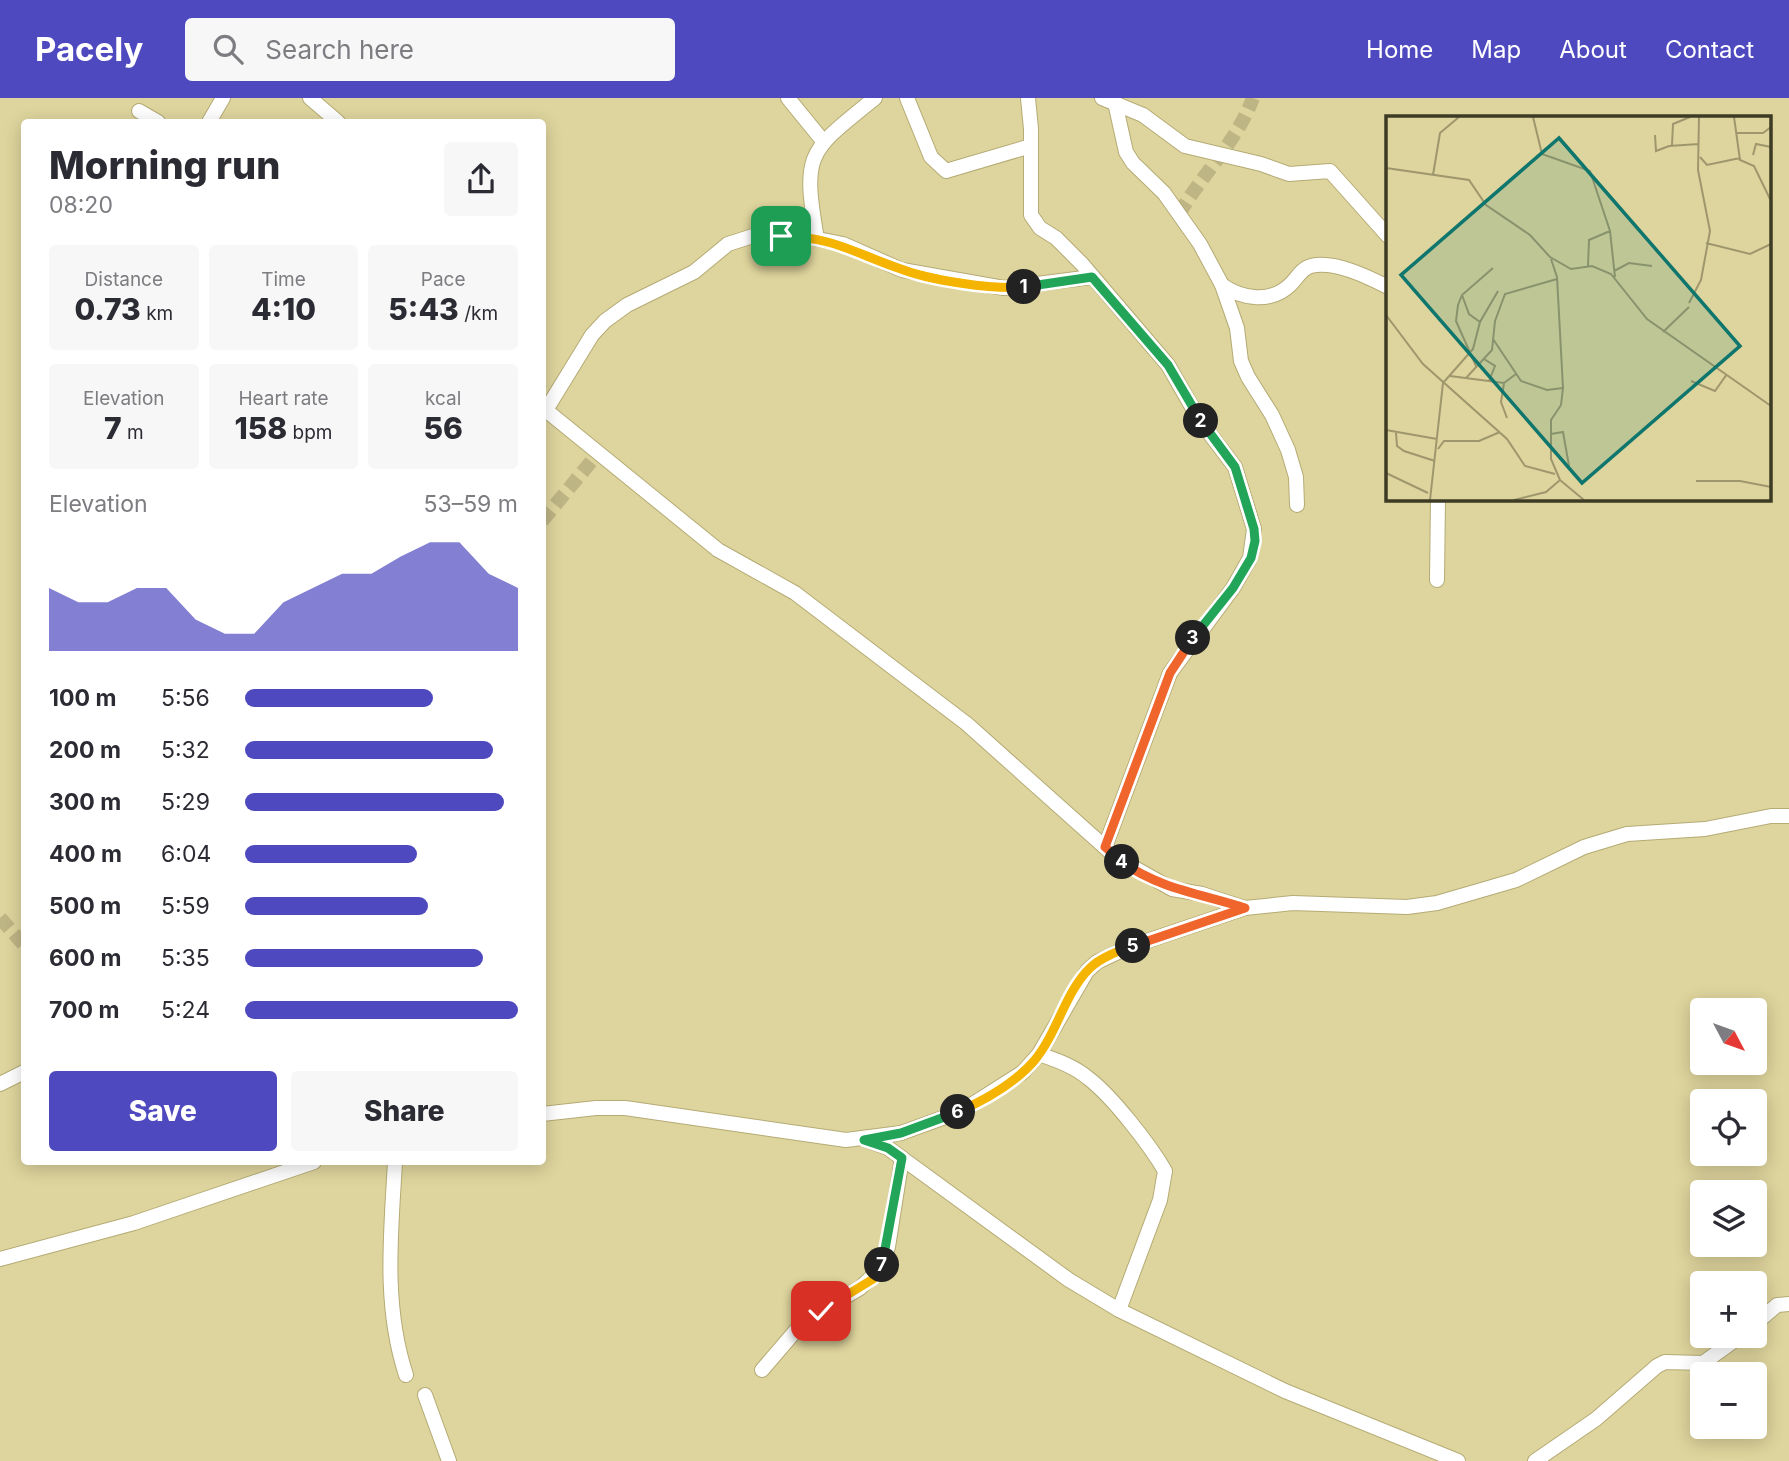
<!DOCTYPE html>
<html lang="en">
<head>
<meta charset="utf-8">
<style>
  body { margin:0; font-family:Inter,sans-serif; background:#f7f7f7; color:#2b2b33; height:100vh; display:flex; flex-direction:column; font-size:26px; white-space:nowrap }
  * { box-sizing:border-box; margin:0 }
  p { font-size:23px; color:#7c7c81 }
  .icon { flex:none; width:38px; height:38px; fill:none; stroke:currentColor; stroke-width:2; stroke-linecap:round; stroke-linejoin:round }
  .map { position:relative; flex:1; overflow:hidden }
  .panel { position:absolute; left:21px; top:21px; width:525px; height:1046px; display:flex; flex-direction:column; background:#fff; border-radius:7px; box-shadow:0 4px 18px #0003 }
  .panel>* { flex:none }
  .needle { width:46px; rotate:131deg }
  .tools { position:absolute; left:1690px; top:900px; display:grid; gap:14px }
  .tools a { display:grid; place-items:center; width:77px; height:77px; border-radius:7px; background:#fff; box-shadow:0 4px 18px #0003; font-size:35px }
  .pin { position:absolute; display:grid; place-items:center; width:60px; height:60px; color:#fff; margin:-30px; border-radius:14px; box-shadow:0 4px 10px #0006 }
  .km { position:absolute; width:35px; height:35px; margin:-18px; border-radius:50%; background:#222; color:#fff; font-size:19px; line-height:35px; text-align:center }
  .round { display:grid; place-items:center; flex:none; width:74px; height:74px; border-radius:7px; background:#f7f7f7 }
  .head { display:flex; align-items:center; justify-content:space-between; height:119px; padding:0 28px }
  h1 { font-size:38px; font-weight:800; line-height:52px }
  .metrics { display:grid; grid-template-columns:repeat(3,1fr); gap:10px; height:119px; padding:7px 28px }
  .metrics div { display:grid; align-content:center; border-radius:7px; background:#f7f7f7; text-align:center }
  .metrics b { font-size:30px; font-weight:800 }
  .metrics small { font-size:19px; font-weight:400 }
  .metrics p { font-size:19px }
  .chart { height:196px; padding:14px 28px }
  .chart p { display:flex; justify-content:space-between }
  .chart svg { width:100%; height:126px; margin-top:7px; fill:#4f49c0; opacity:.7 }
  .action { display:flex; gap:14px; margin-top:auto; padding:14px 28px }
  .action a { flex:1; height:80px; border-radius:7px; background:#4f49c0; color:#fff; font-size:28px; font-weight:800; line-height:80px; text-align:center }
  .action a+a { background:#f7f7f7; color:#2b2b33 }
  ul { padding:0 28px; list-style:none; font-size:23px }
  li { display:grid; grid-template-columns:112px 84px 1fr; align-items:center; height:52px }
  li i { height:18px; border-radius:9px; background:#4f49c0 }
  header { display:flex; align-items:center; gap:42px; box-sizing:border-box; height:98px; padding:0 35px; background:#4f49c0; color:#fff }
  header strong { font-size:33px }
  nav { display:flex; gap:38px; margin-inline-start:auto; font-size:24px }
  .search { width:490px; height:63px; background:#f7f7f7; display:flex; align-items:center; gap:18px; box-sizing:border-box; padding:0 24px; border-radius:7px; color:#7c7c81; font-size:26px }
  .map>svg:first-child { display:block }
  .lines { fill:none; stroke-linecap:round; stroke-linejoin:round }
  .minor-tunnel { stroke:#beb585; stroke-width:14; stroke-dasharray:14 7; stroke-linecap:butt }
  .minor-casing { stroke:#b5ab75; stroke-width:16 }
  .minor { stroke:#fff; stroke-width:14 }
  .split-1-casing { stroke:#fff; stroke-width:14 }
  .split-2-casing { stroke:#fff; stroke-width:14 }
  .split-3-casing { stroke:#fff; stroke-width:14 }
  .split-4-casing { stroke:#fff; stroke-width:14 }
  .split-5-casing { stroke:#fff; stroke-width:14 }
  .split-6-casing { stroke:#fff; stroke-width:14 }
  .split-7-casing { stroke:#fff; stroke-width:14 }
  .split-8-casing { stroke:#fff; stroke-width:14 }
  .split-1 { stroke:#f5b400; stroke-width:9 }
  .split-2 { stroke:#22a559; stroke-width:9 }
  .split-3 { stroke:#22a559; stroke-width:9 }
  .split-4 { stroke:#f0652b; stroke-width:9 }
  .split-5 { stroke:#f0652b; stroke-width:9 }
  .split-6 { stroke:#f5b400; stroke-width:9 }
  .split-7 { stroke:#22a559; stroke-width:9 }
  .split-8 { stroke:#f5b400; stroke-width:9 }
  .inset-road { fill:none; stroke:#9e976d; stroke-width:2 }
  .view { fill:#0f766e; fill-opacity:0.15; stroke:#0f766e; stroke-width:3.5 }
  .inset-edge { fill:none; stroke:#3e3b24; stroke-width:3.5 }
</style>
</head>
<body>
<header>
<strong>Pacely</strong>
<div class="search"><svg class="icon" aria-label="search" viewBox="0 0 24 24"><circle cx="10" cy="10" r="6"/><path d="M15 15l6 6"/></svg>Search here</div>
<nav><a>Home</a><a>Map</a><a>About</a><a>Contact</a></nav>
</header>
<div class="map">
<svg width="1789" height="1363" viewBox="0 0 1789 1363">
  <rect width="100%" height="100%" fill="#ded49d"/>
  <g class="lines">
    <g class="minor-tunnel">
      <path d="M1179,116c24,-41 57,-71 74,-116"/>
      <path d="M542,423l57,-69"/>
      <path d="M0,820l24,27"/>
    </g>
    <defs>
      <g id="minor">
        <path d="M310,0l28,24"/>
        <path d="M788,0l35,43"/>
        <path d="M907,0l24,59 15,14 85,-25"/>
        <path d="M1028,0l3,31v86l9,13 16,10 26,26 86,101 32,56 35,46 19,62 -4,29 -17,30 -63,85 -65,174"/>
        <path d="M1102,0l41,17 42,31 76,18 28,10 41,-3 58,65"/>
        <path d="M1114,0l12,54 7,11 31,30 36,51 22,41 15,43 4,33 7,16 24,38 16,35 8,27 1,28"/>
        <path d="M139,13l19,11"/>
        <path d="M209,24l14,-24"/>
        <path d="M817,141c-15,-87 -9,-87 58,-141"/>
        <path d="M1222,187c20,14 49,19 69,-1 6,-6 11,-16 20,-18 23,-6 57,11 77,21"/>
        <path d="M542,309l176,143 77,43 172,131 150,134 55,31 30,5 43,14"/>
        <path d="M546,312l46,-75 13,-14 22,-16 67,-33 34,-28 28,-9 47,1 40,8 59,26 102,18 88,-11"/>
        <path d="M1437,482l1,-81"/>
        <path d="M1039,956c17,6 35,12 49,24 24,18 62,67 77,93l-5,29 -41,110"/>
        <path d="M0,986l24,-12"/>
        <path d="M542,1016l54,-6h29l221,32 55,-7 61,-22 61,-39 16,-18 48,-83 10,-9 32,-15 116,-39 48,-5 114,4 30,-4 79,-23 68,-33 43,-13 78,-5 66,-13h18"/>
        <path d="M866,1042l22,8 181,132 50,30 166,81 173,70"/>
        <path d="M395,1064c-4,72 -12,143 11,213"/>
        <path d="M0,1161l134,-36 180,-61"/>
        <path d="M1755,1226l22,-19 12,-1"/>
        <path d="M762,1272l42,-49 56,-33 18,-17 10,-24 14,-89"/>
        <path d="M425,1297l24,66"/>
        <path d="M1535,1363l61,-42 61,-53 8,-4 38,1 39,-28"/>
      </g>
    </defs>
    <use href="#minor" class="minor-casing"/>
    <use href="#minor" class="minor"/>
  </g>
  <g class="lines">
    <defs>
      <path id="split-1" d="M781,138c53,1 73,17 120,33 28,11 93,21 123,18"/>
      <path id="split-2" d="M1024,189l68,-10 76,88 33,56"/>
      <path id="split-3" d="M1193,540l40,-50 18,-30 4,-17 -1,-12 -19,-62 -34,-46"/>
      <path id="split-4" d="M1122,764l-17,-15 65,-174 23,-35"/>
      <path id="split-5" d="M1122,764c38,27 80,32 123,46l-112,38"/>
      <path id="split-6" d="M958,1014c27,-12 56,-28 76,-51 23,-27 31,-69 56,-93 11,-11 29,-17 43,-22"/>
      <path id="split-7" d="M882,1167l20,-107 -14,-10 -24,-8 37,-7 57,-21"/>
      <path id="split-8" d="M821,1213l52,-32 9,-14"/>
    </defs>
    <use href="#split-1" class="split-1-casing"/>
    <use href="#split-2" class="split-2-casing"/>
    <use href="#split-3" class="split-3-casing"/>
    <use href="#split-4" class="split-4-casing"/>
    <use href="#split-5" class="split-5-casing"/>
    <use href="#split-6" class="split-6-casing"/>
    <use href="#split-7" class="split-7-casing"/>
    <use href="#split-8" class="split-8-casing"/>
    <use href="#split-1" class="split-1"/>
    <use href="#split-2" class="split-2"/>
    <use href="#split-3" class="split-3"/>
    <use href="#split-4" class="split-4"/>
    <use href="#split-5" class="split-5"/>
    <use href="#split-6" class="split-6"/>
    <use href="#split-7" class="split-7"/>
    <use href="#split-8" class="split-8"/>
  </g>
  <g transform="translate(1386 18)">
    <rect width="385" height="385" fill="#ded49d"/>
    <path class="inset-road" d="M147,1l9,37 48,17 20,60 5,46M348,1l6,43 14,6 17,35M351,17h26l8,-6M269,19l1,16 13,-5 30,-2M286,29l1,-21 17,-7M367,39l3,-11 15,3M314,41l7,8 33,-7M0,52l83,12 17,25 44,30 20,22 21,12 21,-3 19,8 36,45 124,87M47,59l7,-42 19,-16M320,127l44,11 21,-10M165,143l6,18 6,111 -2,17 -10,15v39l9,21M202,150l1,-26 21,-9M228,155l15,-8 23,3M76,179l7,19 11,8M303,187l12,-23 9,-49 -12,-61 1,-53M0,199l37,49 84,75 18,27 30,8M277,216l26,-25M107,223l28,42 26,9 16,-2M98,243l11,7 -6,15M90,250l-20,-45 2,-16 4,-10 31,-27M64,260l54,7 12,-9M80,262l26,-28 3,-29 10,-27 52,-15M305,265l24,10 12,-17M118,267l-3,19 6,16M0,314l51,9M10,317l1,13 7,5 31,10M165,318l12,-2 6,34M52,333l6,-8h35l21,-9M0,357l42,20M310,365h44l31,6M44,384l13,-117 30,-34 7,-27 18,-31M128,384l32,-8 14,-12 24,20"/>
    <path class="view" d="M173,22l181,208 -158,137 -181,-208z"/>
    <rect width="385" height="385" class="inset-edge"/>
  </g>
</svg>
<div class="tools">
<a><svg class="needle" viewBox="-14 -14 28 28"><path d="M0-13l5 13h-10z" fill="#e53935"/><path d="M0 13l5-13h-10z" fill="#7c7c81"/></svg></a>
<a><svg class="icon" aria-label="locate" viewBox="0 0 24 24"><circle cx="12" cy="12" r="6"/><path d="M12 2v4M12 18v4M2 12h4M18 12h4"/></svg></a>
<a><svg class="icon" aria-label="layers" viewBox="0 0 24 24"><path d="M12 4l9 5-9 5-9-5zM3 14l9 5 9-5"/></svg></a>
<a>+</a>
<a>−</a>
</div>
<div class="pin" style="left:781px;top:138px;background:#1e9e55"><svg class="icon" aria-label="arrive" viewBox="0 0 24 24"><path d="M6 21V4h12l-3 4 3 4H6"/></svg></div>
<div class="pin" style="left:821px;top:1213px;background:#d93025"><svg class="icon" aria-label="check" viewBox="0 0 24 24"><path d="M5 12l5 5 9-10"/></svg></div>
<b class="km" style="left:1024px;top:189px">1</b>
<b class="km" style="left:1201px;top:323px">2</b>
<b class="km" style="left:1193px;top:540px">3</b>
<b class="km" style="left:1122px;top:764px">4</b>
<b class="km" style="left:1133px;top:848px">5</b>
<b class="km" style="left:958px;top:1014px">6</b>
<b class="km" style="left:882px;top:1167px">7</b>
<section class="panel">
<div class="head"><div><h1>Morning run</h1><p>08:20</p></div><a class="round"><svg class="icon" aria-label="share" viewBox="0 0 24 24"><path d="M12 15V3M7 8l5-5 5 5M5 13v7h14v-7"/></svg></a></div>
<div class="metrics">
<div><p>Distance</p><b>0.73<small> km</small></b></div>
<div><p>Time</p><b>4:10</b></div>
<div><p>Pace</p><b>5:43<small> /km</small></b></div>
</div>
<div class="metrics">
<div><p>Elevation</p><b>7<small> m</small></b></div>
<div><p>Heart rate</p><b>158<small> bpm</small></b></div>
<div><p>kcal</p><b>56</b></div>
</div>
<div class="chart"><p><span>Elevation</span>53–59 m</p>
<svg viewBox="0 0 160 44" preserveAspectRatio="none"><path d="M0 44V22L10 27L20 27L30 22L40 22L50 33L60 38L70 38L80 27L90 22L100 17L110 17L120 11L130 6L140 6L150 17L160 22V44z"/></svg>
</div>
<ul>
<li><b>100 m</b>5:56<i style="width:69%"></i></li>
<li><b>200 m</b>5:32<i style="width:91%"></i></li>
<li><b>300 m</b>5:29<i style="width:95%"></i></li>
<li><b>400 m</b>6:04<i style="width:63%"></i></li>
<li><b>500 m</b>5:59<i style="width:67%"></i></li>
<li><b>600 m</b>5:35<i style="width:87%"></i></li>
<li><b>700 m</b>5:24<i style="width:100%"></i></li>
</ul>
<div class="action"><a>Save</a><a>Share</a></div>
</section>
</div>
</body>
</html>
